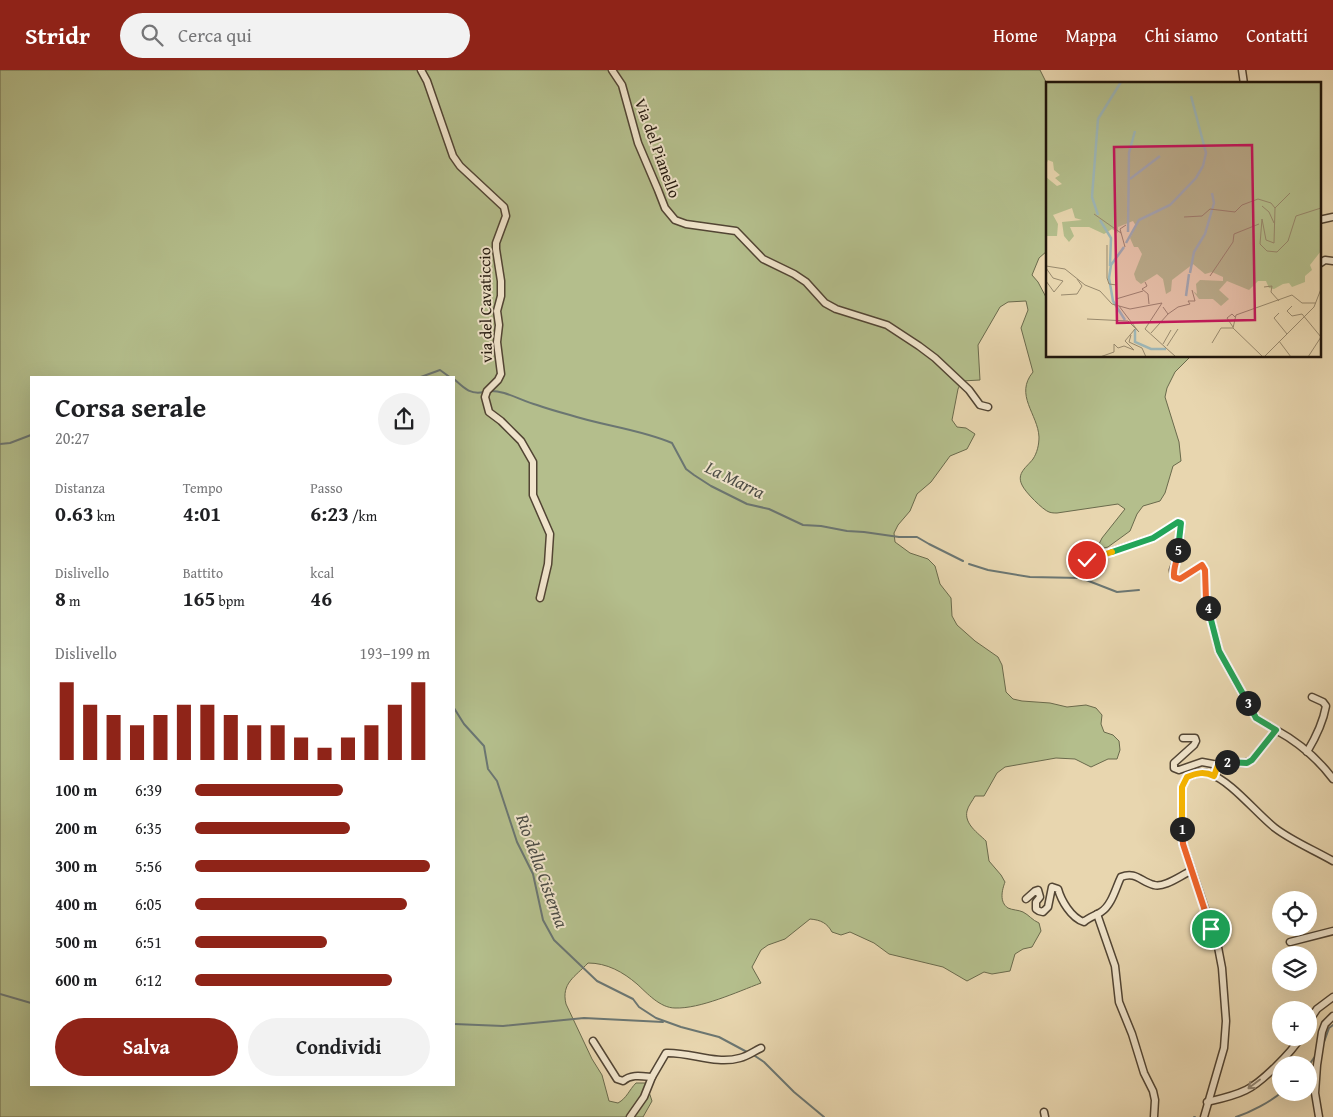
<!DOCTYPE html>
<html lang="it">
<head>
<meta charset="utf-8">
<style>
  body { margin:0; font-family:"Gentium Book Plus",serif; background:#f2f2f2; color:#202124; height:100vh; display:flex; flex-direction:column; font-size:19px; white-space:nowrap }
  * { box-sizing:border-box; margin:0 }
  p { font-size:16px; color:#757577 }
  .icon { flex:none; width:28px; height:28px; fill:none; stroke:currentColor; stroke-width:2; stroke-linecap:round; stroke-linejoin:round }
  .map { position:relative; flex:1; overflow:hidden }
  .side { position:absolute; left:30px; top:306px; width:425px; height:710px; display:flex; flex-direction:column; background:#fff; border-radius:0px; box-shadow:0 5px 20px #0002 }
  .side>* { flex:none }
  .buttons { position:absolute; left:1272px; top:821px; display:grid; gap:10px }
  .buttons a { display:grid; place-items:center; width:45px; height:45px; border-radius:50%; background:#fff; box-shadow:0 5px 20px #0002; font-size:25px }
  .pin { position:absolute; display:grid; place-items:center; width:42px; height:42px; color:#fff; margin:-21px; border:2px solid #fff; border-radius:50%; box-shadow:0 1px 5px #0007 }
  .km { position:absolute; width:25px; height:25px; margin:-12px; border-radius:50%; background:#222; color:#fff; font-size:14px; line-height:25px; text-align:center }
  .round { display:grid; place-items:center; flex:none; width:52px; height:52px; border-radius:26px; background:#f2f2f2 }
  .overview { display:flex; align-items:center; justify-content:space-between; height:85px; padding:0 25px }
  h1 { font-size:28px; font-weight:700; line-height:38px }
  .figures { display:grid; grid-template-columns:repeat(3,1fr); gap:8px; height:85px; padding:5px 25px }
  .figures div { display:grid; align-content:center }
  .figures b { font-size:21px; font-weight:700 }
  .figures small { font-size:14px; font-weight:400 }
  .figures p { font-size:14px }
  .chart { height:140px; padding:10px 25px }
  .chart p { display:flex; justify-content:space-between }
  .chart svg { width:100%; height:90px; margin-top:5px; stroke:#8f2418; stroke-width:6 }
  .button { display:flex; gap:10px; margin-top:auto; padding:10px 25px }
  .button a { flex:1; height:58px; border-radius:30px; background:#8f2418; color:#fff; font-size:20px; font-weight:700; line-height:58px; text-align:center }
  .button a+a { background:#f2f2f2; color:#202124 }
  ul { padding:0 25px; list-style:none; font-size:16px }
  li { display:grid; grid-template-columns:80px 60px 1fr; align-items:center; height:38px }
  li i { height:12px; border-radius:6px; background:#8f2418 }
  header { display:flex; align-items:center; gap:30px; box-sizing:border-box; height:70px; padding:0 25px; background:#8f2418; color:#fff }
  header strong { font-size:24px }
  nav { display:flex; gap:28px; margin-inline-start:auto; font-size:18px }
  .search { width:350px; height:45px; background:#f2f2f2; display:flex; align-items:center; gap:12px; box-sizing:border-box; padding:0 18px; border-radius:28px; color:#757577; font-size:19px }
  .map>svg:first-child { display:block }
  .green { fill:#b4be8c; stroke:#6a6a4c; fill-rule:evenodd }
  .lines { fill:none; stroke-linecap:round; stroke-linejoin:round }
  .stream { stroke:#6b7672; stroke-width:2 }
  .minor-casing { stroke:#524534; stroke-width:9 }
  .minor { stroke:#f0e4cb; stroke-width:6 }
  .oneway { stroke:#928775 }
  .split-1-casing { stroke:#fff; stroke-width:10 }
  .split-2-casing { stroke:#fff; stroke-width:10 }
  .split-3-casing { stroke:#fff; stroke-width:10 }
  .split-4-casing { stroke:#fff; stroke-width:10 }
  .split-5-casing { stroke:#fff; stroke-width:10 }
  .split-6-casing { stroke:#fff; stroke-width:10 }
  .split-7-casing { stroke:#fff; stroke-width:10 }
  .split-1 { stroke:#f0652b; stroke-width:6 }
  .split-2 { stroke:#f5b400; stroke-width:6 }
  .split-3 { stroke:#22a559; stroke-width:6 }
  .split-4 { stroke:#22a559; stroke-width:6 }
  .split-5 { stroke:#f0652b; stroke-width:6 }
  .split-6 { stroke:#22a559; stroke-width:6 }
  .split-7 { stroke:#f5b400; stroke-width:6 }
  .labels { text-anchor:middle; stroke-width:4; stroke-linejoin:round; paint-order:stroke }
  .street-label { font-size:16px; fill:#20150b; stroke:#f0e4cb }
  .water-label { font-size:18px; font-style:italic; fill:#4c4d47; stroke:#f0e4cb }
  .inset-river { fill:none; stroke:#9db6b7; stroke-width:2.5 }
  .inset-road { fill:none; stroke:#98896d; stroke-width:1 }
  .view { fill:#c2185b; fill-opacity:0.15; stroke:#c2185b; stroke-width:2.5 }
  .inset-edge { fill:none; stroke:#20150b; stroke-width:2.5 }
</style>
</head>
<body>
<header>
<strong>Stridr</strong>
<div class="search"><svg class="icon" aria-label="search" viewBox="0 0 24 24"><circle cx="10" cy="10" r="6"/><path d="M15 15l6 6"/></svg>Cerca qui</div>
<nav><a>Home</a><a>Mappa</a><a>Chi siamo</a><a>Contatti</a></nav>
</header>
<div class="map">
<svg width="1333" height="1047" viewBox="0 0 1333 1047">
  <rect width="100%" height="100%" fill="#e8d6af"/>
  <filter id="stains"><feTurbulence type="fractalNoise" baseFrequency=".004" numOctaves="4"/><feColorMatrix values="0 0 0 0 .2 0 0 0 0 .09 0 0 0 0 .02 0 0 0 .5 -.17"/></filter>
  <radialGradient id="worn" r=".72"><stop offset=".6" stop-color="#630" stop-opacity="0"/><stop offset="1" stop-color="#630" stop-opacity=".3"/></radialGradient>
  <path class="green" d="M0,0h1040l7,14v167l-8,7 -7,17 6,7 9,17v57h144l-16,16 -8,16 -2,9 14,45 2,19 -8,5 -8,27 -5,8 -17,5 -6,8 -7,17 -22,16 -12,3 6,-12 23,-29 -7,-5 -61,9c-3,0 -5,0 -8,-1 -6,-2 -24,-20 -27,-27 -6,-12 5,-18 11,-26 4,-6 6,-14 6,-22 -1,-23 -25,-42 -6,-65l-12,-44 7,-18 -2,-9 -18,1 -8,5 -22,38 2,35 -18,1 -4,8 -6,31 5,7 9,1 9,6 -8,15 -17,7 -19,26 -14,12 -7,17 -12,14 -4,8 1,9 15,11 18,6 7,7 5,18 11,14 1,18 5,9 18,16 23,16 4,8 4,27 7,7 9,2 28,2 17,4 19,-2 10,3 6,7 -1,9 3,8 9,3 6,6 1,9 -3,9h-9l-17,8 -16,-8 -19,-1 -51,9 -8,6 -13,23h-9c-2,4 -7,10 -8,15 -3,13 11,22 19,30l3,20 12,14 4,7c-3,8 -6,20 3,26 4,2 11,2 15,4 6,3 9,8 16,11l2,8 -9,16 -9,2 -8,5 -5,17 -18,3 -8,-2 -17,9 -24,-14 -54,-13 -15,-11 -24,-11 -9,3 -9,-3c-5,-9 -11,-12 -22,-13l-25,20 -17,6 -7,5 -9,17 9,16c-24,9 -61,26 -86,25 -15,0 -28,-15 -38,-24 -14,-12 -30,-21 -49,-21 -13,14 -27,20 -22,41l26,55 10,16 7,26 9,2c9,-5 11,-13 18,-20h10l6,18 -9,16h-643zM31,308h423v707h-423z"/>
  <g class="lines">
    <g class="stream">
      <path d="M418,308l22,-8 11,8"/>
      <path d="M454,309c10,9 16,16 30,13"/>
      <path d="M489,321c16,-1 32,10 48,14 11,4 22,7 33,10 34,11 69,14 102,28l14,26 8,6 17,11 36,18 22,5 34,16 18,1 26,5 17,1 35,5h18l12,7 34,17"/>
      <path d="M0,374l10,-1 21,-8"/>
      <path d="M969,494l19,6 42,7 51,1 36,14 22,-2"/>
      <path d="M454,638l10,16 20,22 4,23 9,12 20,61 16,32 10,46 11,20 43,41 36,18 6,8 17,11 25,9 38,10 28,15"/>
      <path d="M0,924l31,9"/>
      <path d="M454,954l49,2 81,-8 79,4"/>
      <path d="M1324,972l5,-14 4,-3"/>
      <path d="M752,984l12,8 30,30 30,25"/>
      <path d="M1309,995l7,-10"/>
      <path d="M1194,1047h1"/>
      <path d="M1236,1047c15,-5 34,-15 46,-25"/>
    </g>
    <defs>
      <g id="minor">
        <path d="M421,0l6,11 26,75 7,10 44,41 2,9 -10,27v6l5,32v15l-4,15 2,14 -2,17 4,32 -3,6 -11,11 -2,6 4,15 12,9 20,20 12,21v33l17,39 -2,30 -8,34"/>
        <path d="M612,0l10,15 16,58 20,47 7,18 10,12 11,4 50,7 27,28 31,15 12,8 19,21 11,6 51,16 32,21 16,12 34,32 11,15 8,2"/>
        <path d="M1242,0l2,14"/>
        <path d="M1319,150l14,-3"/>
        <path d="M1319,194l6,-4 8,1"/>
        <path d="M1093,477l-6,13 66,-22 25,-16 3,1 -3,33 -5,14 1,7 6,2 22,-14 3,5 1,30 13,51 37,67 20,12"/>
        <path d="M1183,668h12l1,3 -2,4 -20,18v5l5,2 23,-8 16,3 -3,11"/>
        <path d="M1307,682c9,-15 16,-29 19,-46l-3,-4 -11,-5"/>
        <path d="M1218,695c10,-6 23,2 34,-5l24,-30c22,12 42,29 57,49"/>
        <path d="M1026,829l9,-8 3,-1 2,7 -4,5v7l3,2 4,1 5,-5 4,-20 6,2c3,11 13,29 26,33 5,-5 11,-6 17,-10 11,-7 15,-25 20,-35 15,-6 20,5 33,8 11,3 27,-10 37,-14"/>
        <path d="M1097,844l18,52 4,36 13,32 12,39 9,18 2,9 -1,17"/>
        <path d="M1290,872l43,-11"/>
        <path d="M1309,951l8,-12 16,-12"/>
        <path d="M593,971l24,38 6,2c8,-7 18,-5 29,-4l14,-24c25,-1 49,12 74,5 8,-2 14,-7 21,-10"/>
        <path d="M1207,1032c13,-3 27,-6 39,-12 15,-7 46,-38 54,-52"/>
        <path d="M1044,1042l1,5"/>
        <path d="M630,1047l14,-20 8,-20"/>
        <path d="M1204,1047l20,-69 2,-27 -4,-53 -4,-21 -35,-103 -1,-57 5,-10c8,-3 14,-6 23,-3 21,7 46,39 65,54 17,13 39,22 58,33"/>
        <path d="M1319,1047l-4,-24 2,-28 5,-33 3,-8 8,-8"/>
      </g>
    </defs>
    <use href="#minor" class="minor-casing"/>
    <use href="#minor" class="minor"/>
  </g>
  <defs><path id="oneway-shaft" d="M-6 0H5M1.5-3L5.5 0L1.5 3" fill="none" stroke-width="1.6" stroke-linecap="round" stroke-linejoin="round" transform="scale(1.25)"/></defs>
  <use class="oneway" href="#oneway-shaft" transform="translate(1254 1014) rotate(143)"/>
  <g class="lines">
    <defs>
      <path id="split-1" d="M1182,759l1,15 28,85"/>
      <path id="split-2" d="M1182,759v-42l5,-10c10,-4 17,-6 27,-1l4,-11 5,-3h4"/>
      <path id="split-3" d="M1227,692l20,1 5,-3 24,-30 -20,-12 -8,-15"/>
      <path id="split-4" d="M1208,538l11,43 29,52"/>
      <path id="split-5" d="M1178,480c0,10 -5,17 -4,27l6,2 22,-14 3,5 1,30 2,8"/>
      <path id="split-6" d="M1112,482l41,-14 25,-16 3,1 -3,27"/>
      <path id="split-7" d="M1087,490l25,-8"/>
    </defs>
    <use href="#split-1" class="split-1-casing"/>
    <use href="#split-2" class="split-2-casing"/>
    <use href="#split-3" class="split-3-casing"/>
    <use href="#split-4" class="split-4-casing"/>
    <use href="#split-5" class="split-5-casing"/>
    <use href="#split-6" class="split-6-casing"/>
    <use href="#split-7" class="split-7-casing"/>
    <use href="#split-1" class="split-1"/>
    <use href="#split-2" class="split-2"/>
    <use href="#split-3" class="split-3"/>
    <use href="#split-4" class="split-4"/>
    <use href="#split-5" class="split-5"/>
    <use href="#split-6" class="split-6"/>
    <use href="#split-7" class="split-7"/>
  </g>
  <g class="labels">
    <g class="street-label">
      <text transform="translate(658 78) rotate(70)" y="6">Via del Pianello</text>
      <text transform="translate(485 235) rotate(-91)" y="6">via del Cavaticcio</text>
    </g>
    <g class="water-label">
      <text transform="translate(735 410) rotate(26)" y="6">La Marra</text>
      <text transform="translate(542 801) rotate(70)" y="6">Rio della Cisterna</text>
    </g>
  </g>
  <g transform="translate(1046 12)">
    <rect width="275" height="275" fill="#e8d6af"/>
    <path d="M0,0h275v169l-11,14 2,5 -7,6v6l-13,5 -3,-4 -6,1 -9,5 -5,-1 -3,-7h-8l-9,9 -22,-9 -8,9 10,9 -8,7 -8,-7h-14l-6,-8 4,3 -1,-10 4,-4 23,1v-4l-11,-5 -7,2 -12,-10 -21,16 -1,11 -5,3 -3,-15 -6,-5 -16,10 -5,-4 -2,-6 8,-20 -4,-7h-4l-4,-9 6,-12 -3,-5 -15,6v6l-6,-4 -8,5 -15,-7h-19l4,9 -5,6 -5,-6 -2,-14 20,-2 -7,-2 -3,-10 -19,7 5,9 -1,12h-11v-59l11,9 5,-2 -7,-6 5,-3 -6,-5 -1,-8 -5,-2 -2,5z" fill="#b4be8c"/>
    <path class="inset-river" d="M84,97l30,-23M52,133l-6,-18 6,-78 23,-37M54,138l11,18 -1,28M82,150l1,-79 6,-22M80,161l13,-23 31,-15 26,-27 7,-12 3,-13 -15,-57M78,165l-13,18 -2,13 4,23 12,19M144,191l4,-21 11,-18 9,-31 -2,-10M140,214l3,-22M89,247v13l16,7h15"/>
    <path class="inset-road" d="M216,124l7,6 5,11M48,132l27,19M138,135l18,-1 8,-7 25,3 7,-7 16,-6 13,4 4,5M216,137l-2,25 7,7 10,1 11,-11 8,-25 25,-8M216,137l4,21 8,3 1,-35 15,-15M61,163v33l2,6 8,1M79,165l-5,-18 6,-4M0,184l19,3 20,16 15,6 12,13 18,5 32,-6 -17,26 31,28M0,186l7,10 10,3 -9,11 -8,-11M164,194l23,-34 1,-8 25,-10M99,200l2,4 -5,3 6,5 1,10M218,205l8,-1 -1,6 8,9M15,213l16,-1 5,-8 -5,-7M70,217l27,-8M73,224l19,25M246,224l-5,5 5,5 10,-2 19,23M233,231l-5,5 13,16M122,232l10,-7 12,-3 -2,-3h7l-3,-11M41,237l41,2 11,11M187,245l-6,-9 5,-4 3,3M105,251l17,-19 -5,-7M85,253l-2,7 13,6 4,9M233,259l12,16M166,261l9,-15h12M117,262l8,-14M121,264l11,-17M54,275l14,-5v-8l4,4 6,-2 10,4 -9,-9 10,-12M217,275l-30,-29 3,-13 56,-20 10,8h14M218,275l50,-50 7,-18M262,275l13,-20"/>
    <path class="view" d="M206,63l3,175 -138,3 -3,-176z"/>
    <rect width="275" height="275" class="inset-edge"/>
  </g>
  <rect width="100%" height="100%" filter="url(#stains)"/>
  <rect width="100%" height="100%" fill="url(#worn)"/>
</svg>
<div class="buttons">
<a><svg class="icon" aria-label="locate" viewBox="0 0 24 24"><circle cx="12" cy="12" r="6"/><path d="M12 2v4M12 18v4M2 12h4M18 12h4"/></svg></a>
<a><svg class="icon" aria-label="layers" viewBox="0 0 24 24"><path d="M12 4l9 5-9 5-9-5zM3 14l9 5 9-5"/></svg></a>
<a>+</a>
<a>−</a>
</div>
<div class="pin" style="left:1211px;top:859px;background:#1e9e55"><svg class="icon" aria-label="arrive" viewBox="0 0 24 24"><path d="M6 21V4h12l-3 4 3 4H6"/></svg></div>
<div class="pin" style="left:1087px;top:490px;background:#d93025"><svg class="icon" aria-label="check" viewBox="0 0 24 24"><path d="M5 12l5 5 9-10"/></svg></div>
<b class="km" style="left:1182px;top:759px">1</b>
<b class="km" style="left:1227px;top:692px">2</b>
<b class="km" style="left:1248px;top:633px">3</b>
<b class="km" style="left:1208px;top:538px">4</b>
<b class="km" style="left:1178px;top:480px">5</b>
<section class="side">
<div class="overview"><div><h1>Corsa serale</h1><p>20:27</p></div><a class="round"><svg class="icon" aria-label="share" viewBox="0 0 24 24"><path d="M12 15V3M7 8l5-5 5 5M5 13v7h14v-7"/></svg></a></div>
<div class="figures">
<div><p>Distanza</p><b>0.63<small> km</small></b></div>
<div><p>Tempo</p><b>4:01</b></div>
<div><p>Passo</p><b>6:23<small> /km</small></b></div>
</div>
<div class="figures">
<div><p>Dislivello</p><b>8<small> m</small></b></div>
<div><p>Battito</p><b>165<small> bpm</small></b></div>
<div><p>kcal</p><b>46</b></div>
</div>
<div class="chart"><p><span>Dislivello</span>193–199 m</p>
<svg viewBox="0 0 160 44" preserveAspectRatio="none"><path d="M5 44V6M15 44V17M25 44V22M35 44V27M45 44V22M55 44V17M65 44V17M75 44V22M85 44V27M95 44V27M105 44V33M115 44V38M125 44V33M135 44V27M145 44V17M155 44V6"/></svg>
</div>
<ul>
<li><b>100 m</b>6:39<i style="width:63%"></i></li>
<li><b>200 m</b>6:35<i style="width:66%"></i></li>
<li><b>300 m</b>5:56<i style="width:100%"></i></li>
<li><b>400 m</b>6:05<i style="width:90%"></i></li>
<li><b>500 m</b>6:51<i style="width:56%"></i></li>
<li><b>600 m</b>6:12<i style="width:84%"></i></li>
</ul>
<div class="button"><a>Salva</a><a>Condividi</a></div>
</section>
</div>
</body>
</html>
